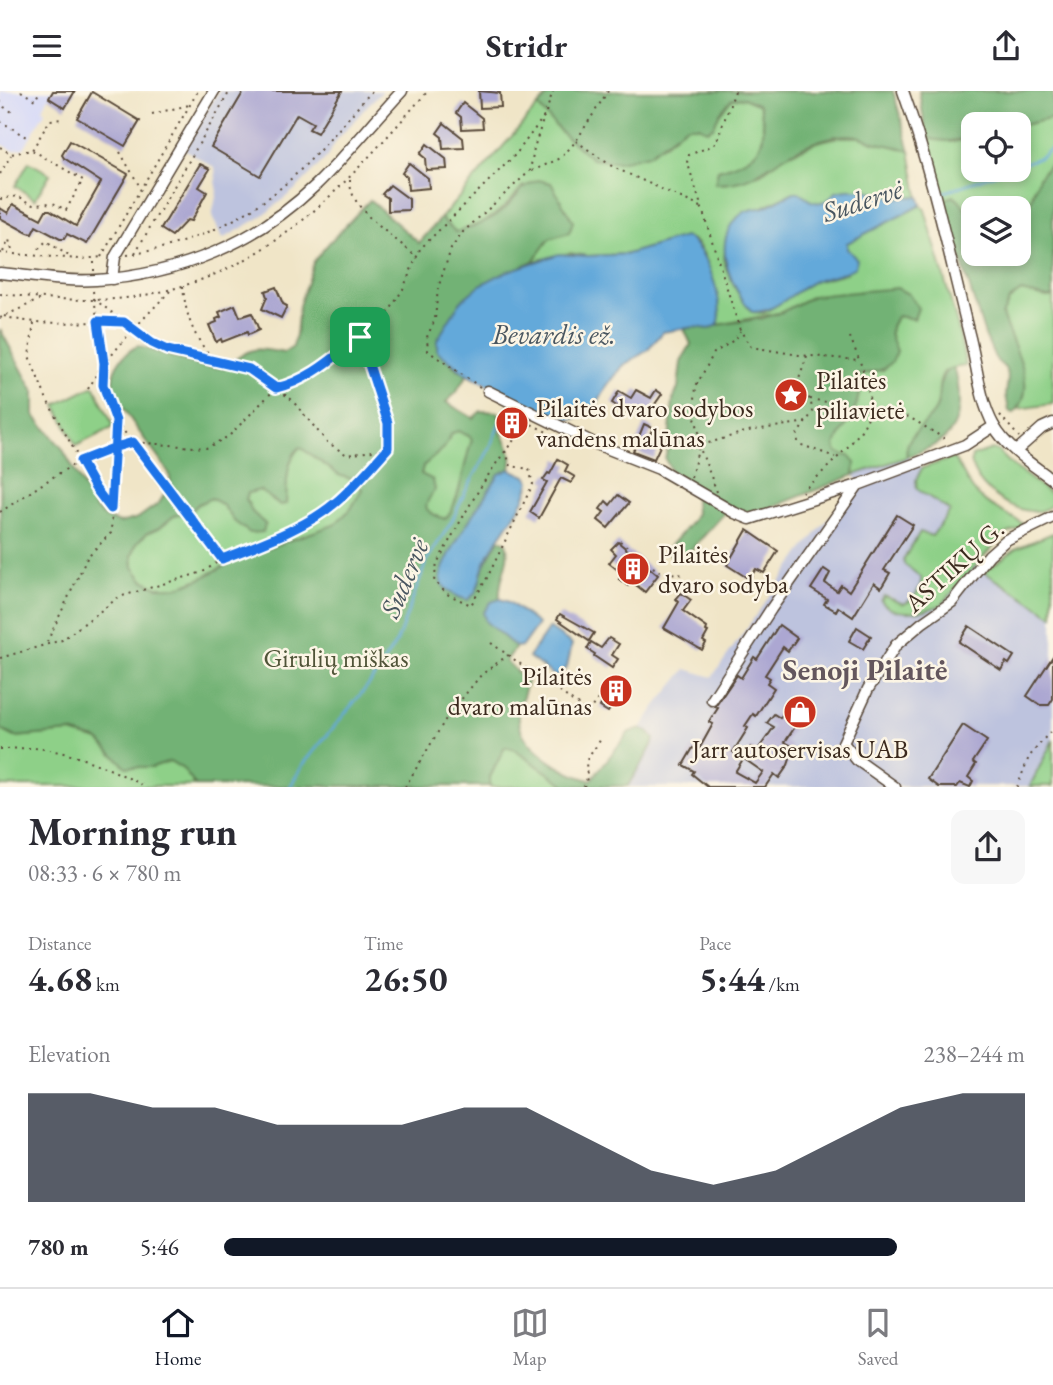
<!DOCTYPE html>
<html lang="en">
<head>
<meta charset="utf-8">
<style>
  body { margin:0; font-family:"EB Garamond",serif; background:#f7f7f7; color:#2b2b33; height:100vh; display:flex; flex-direction:column; font-size:26px; white-space:nowrap }
  * { box-sizing:border-box; margin:0 }
  p { font-size:23px; color:#7c7c81 }
  .icon { flex:none; width:38px; height:38px; fill:none; stroke:currentColor; stroke-width:2; stroke-linecap:round; stroke-linejoin:round }
  .map { position:relative; height:696px; overflow:hidden }
  .sheet { display:flex; flex-direction:column; background:#fff; flex:1 }
  .sheet>* { flex:none }
  .buttons { position:absolute; left:961px; top:21px; display:grid; gap:14px }
  .buttons a { display:grid; place-items:center; width:70px; height:70px; border-radius:14px; background:#fff; box-shadow:0 4px 10px #0003; font-size:35px }
  .pin { position:absolute; display:grid; place-items:center; width:60px; height:60px; color:#fff; margin:-30px; border-radius:14px; box-shadow:0 4px 10px #0006 }
  .round { display:grid; place-items:center; flex:none; width:74px; height:74px; border-radius:14px; background:#f7f7f7 }
  .headline { display:flex; align-items:center; justify-content:space-between; height:119px; padding:0 28px }
  h1 { font-size:38px; font-weight:700; line-height:52px }
  .figures { display:grid; grid-template-columns:repeat(3,1fr); gap:10px; height:119px; padding:7px 28px }
  .figures div { display:grid; align-content:center }
  .figures b { font-size:35px; font-weight:700 }
  .figures small { font-size:19px; font-weight:400 }
  .figures p { font-size:19px }
  .chart { height:196px; padding:14px 28px }
  .chart p { display:flex; justify-content:space-between }
  .chart svg { width:100%; height:126px; margin-top:7px; fill:#111827; opacity:.7 }
  ul { padding:0 28px; list-style:none; font-size:23px }
  li { display:grid; grid-template-columns:112px 84px 1fr; align-items:center; height:52px }
  li i { height:18px; border-radius:9px; background:#111827 }
  header { display:flex; justify-content:space-between; align-items:center; height:91px; padding:0 28px; background:#fff; font-size:32px; font-weight:700 }
  .dock { display:flex; justify-content:space-around; align-items:center; height:98px; border-top:2px solid #e1e1e2; background:#fff; font-size:19px; color:#7c7c81 }
  .dock a { display:grid; justify-items:center; gap:4px }
  .dock .active { color:#111827 }
  .map>svg:first-child { display:block }
  .built { fill:#d4d8f9 }
  .industrial { fill:#bdc3de }
  .green { fill:#8ed088; stroke:#647d53; stroke-width:2 }
  .forest { fill:#72b274; stroke:#566e49; stroke-width:2; fill-rule:evenodd }
  .water { fill:#64a9da; stroke:#506a7c; stroke-width:2 }
  .lines { fill:none; stroke-linecap:round; stroke-linejoin:round }
  .stream { stroke:#64a9da; stroke-width:2.5 }
  .building { fill:#aca7d2 }
  .minor-casing { stroke:#564637; stroke-width:13 }
  .path { stroke:#564637; stroke-width:2; stroke-dasharray:2 5; stroke-linecap:butt }
  .minor { stroke:#fff; stroke-width:10 }
  .route-casing { stroke:#fff; stroke-width:14 }
  .route { stroke:#1a73e8; stroke-width:9 }
  .labels { text-anchor:middle; stroke-width:5; stroke-linejoin:round; paint-order:stroke }
  .poi-label { font-size:26px; fill:#3b2a1e; stroke:#fcf5e5; text-anchor:start }
  .street-label { font-size:26px; fill:#3b2a1e; stroke:#fcf5e5 }
  .park-label { font-size:26px; fill:#505438; stroke:#fcf5e5 }
  .water-label { font-size:28px; font-style:italic; fill:#495660; stroke:#fcf5e5 }
  .quarter-label { font-size:30px; font-weight:bold; fill:#63565d; stroke:#fcf5e5 }
</style>
</head>
<body>
<header><svg class="icon" aria-label="menu" viewBox="0 0 24 24"><path d="M4 6h16M4 12h16M4 18h16"/></svg>Stridr<svg class="icon" aria-label="share" viewBox="0 0 24 24"><path d="M12 15V3M7 8l5-5 5 5M5 13v7h14v-7"/></svg></header>
<div class="map">
<svg width="1053" height="696" viewBox="0 0 1053 696">
  <rect width="100%" height="100%" fill="#fcf5e5"/>
  <filter id="ink" filterUnits="userSpaceOnUse"><feTurbulence type="fractalNoise" baseFrequency=".0143" numOctaves="2"/><feDisplacementMap in="SourceGraphic" scale="14" xChannelSelector="R" yChannelSelector="G"/><feConvolveMatrix kernelMatrix="1 2 1 2 8 2 1 2 1" color-interpolation-filters="sRGB"/></filter>
  <filter id="wash" filterUnits="userSpaceOnUse"><feTurbulence type="fractalNoise" baseFrequency=".00686" numOctaves="4" result="noise"/><feDisplacementMap in="SourceGraphic" scale="28" xChannelSelector="R" yChannelSelector="G"/><feGaussianBlur stdDeviation="1.57" result="paint"/><feColorMatrix in="noise" values="0 0 0 0 0 0 0 0 0 0 0 0 0 0 0 0 0 1.4 0 .05"/><feComposite in="paint" operator="in"/></filter>
  <g filter="url(#wash)">
    <rect width="100%" height="100%" fill="#f0e5c7"/>
    <path class="built" d="M0,0h53l-11,18 3,3 -21,36 -11,2 -13,-7z"/>
    <g class="industrial">
      <path d="M219,0h164l-14,13 -32,36 -10,17 -30,31 -36,29 -38,22 -11,-22 5,-26 -2,-23 -31,-19z"/>
      <path d="M907,366l15,11 -6,12 1,9 33,21 -18,26 -8,-4 -19,33 16,12 -1,12 -12,13 -4,2 -16,-8 -3,10 63,-7 27,-33 78,50v124l-23,46 -402,1 17,-32 8,-8 -4,-14 -8,-5 14,-21 31,-38 26,8 89,-125 57,-70 -4,-7z"/>
    </g>
    <g class="green">
      <path d="M744,7l15,7c12,42 -2,55 -41,65l-2,14 43,-9 26,-19 32,-14 22,-5h22l49,14 8,45 -22,2 -31,-8 -45,13 -10,-1 -11,-10h-5l-31,15 -19,5c-6,13 -15,27 -19,40 -5,16 17,49 27,60l12,1 50,-32 33,-8v-30l74,-38 4,5 33,117 8,39c-8,1 -16,1 -22,6 -8,9 -3,28 -9,39 -10,17 -32,24 -28,46l-53,18 1,-12 -19,-12 -1,-7c14,-24 28,-42 24,-70l24,-4 14,-19c-7,-15 -11,-23 1,-35l9,2 -51,-25 -43,3 -31,16 -64,13c6,-15 -10,-72 -23,-83 -3,-3 -6,-4 -10,-5l-58,17 -39,2 -18,-3 -37,8 16,-22 20,-6 4,-11 -10,-16 -40,-20c-22,27 -34,36 -67,47l-15,-15 97,-112 23,26 100,15 26,-22 11,1 9,4 6,-3 7,-14 12,-14z"/>
      <path d="M1053,27v42l-19,29 -4,16 -11,13 -1,-10h-45v10l-20,-22 -11,5 -15,-63 27,4 19,-5v33h45l1,-44z"/>
      <path d="M29,71l21,12 -15,25 -20,-13z"/>
      <path d="M1021,200l26,6 6,-1v108l-35,5c18,-38 -6,-60 -16,-94l7,-15z"/>
      <path d="M94,295l20,41 -38,19 -20,-41z"/>
      <path d="M458,340l11,5 3,4c-8,20 -12,66 -27,79l-17,-7 -3,-4 4,-10 -8,-24 2,-8 21,-18 8,-15z"/>
      <path d="M300,356l39,28 16,5 7,9 -11,20 -17,16 -95,33 -37,20 -23,9 -21,1 -15,-8 -10,-12 -1,-12 5,-13 10,-10 12,-5 15,-12 17,-5 7,-7 13,-6 11,6 13,18 30,2 -13,-12 -6,-13 2,-6 12,-3 20,15 6,-1c1,-21 -1,-43 14,-57z"/>
      <path d="M992,358l6,2 14,14 39,29 2,9c-21,27 -88,-18 -81,-47z"/>
      <path d="M953,367c9,10 13,23 21,33 13,15 36,24 52,35l-23,9 -62,70c-16,7 -47,13 -60,-4l3,-5 20,8c10,-4 18,-16 17,-27l-16,-12 -2,-5 17,-28 12,4 18,-25 -33,-22 -1,-9 6,-12z"/>
      <path d="M1053,442v83l-69,-44 33,-24z"/>
      <path d="M0,638l15,8 56,-5 28,8 12,11 41,16 18,-6 13,8 13,17h-196z"/>
      <path d="M1053,649v46h-23z"/>
      <path d="M504,656l9,2 54,37 -77,1v-10z"/>
    </g>
    <g class="forest">
      <path d="M549,0h344l17,60c-11,-5 -21,-5 -32,-8 -7,-1 -13,-5 -21,-7 -23,-4 -53,9 -73,21 -27,16 -34,27 -69,27l3,-14c39,-10 54,-24 41,-65l-15,-7 -12,1 -12,14 -7,14 -6,3 -9,-4h-11l-39,29 -29,7 -27,-3 -31,-27 -23,-26 12,-13z"/>
      <path d="M919,0h134v27l-34,8 -1,-2h-45v13c-17,4 -29,6 -46,1z"/>
      <path d="M1053,69v136l-5,1 -27,-6 -12,9 -7,15c8,28 41,73 11,99l-4,-3 -3,-16 2,-18 -3,-9 -9,-8 -11,-25 -43,-134 11,-5c13,7 10,16 20,22v36h45l1,-36 11,-13 9,-28z"/>
      <path d="M538,89l13,3 22,39 -4,11 -20,6 -16,22 -53,25 -19,15 -9,64 15,10 -11,18 -10,9 27,16 8,-7 17,1 3,10 -1,8c8,15 14,21 10,39l-11,5 -53,87 21,39 10,-10 7,-25 15,-26 7,4c6,19 -9,37 -6,56l-9,3 -5,20 30,25 -10,14 21,21c-3,12 -9,26 -8,38 1,27 48,56 72,60l38,-48 12,-4 8,5 5,6c-2,13 -20,34 -26,47h-61l-54,-37 -8,-2 -15,30v9h-294l-13,-17 -13,-8 -18,6h-26l-27,-27 -28,-8 -56,5 -14,-7 -1,-401 34,63v23l28,33 34,61 10,9 14,5 18,-5 21,-15 12,-19 -2,-11c-12,-18 -54,-70 -56,-88 -2,-17 11,-33 25,-39l63,20 23,2c27,-20 26,-22 60,-15l9,-6 3,-12 3,-29 15,-45 14,-17 42,-44 49,43 22,-25 15,14c16,-5 37,-12 49,-24 14,-14 14,-20 33,-28zM458,340l11,5 3,4c-8,20 -12,65 -27,79 -20,-8 -25,-10 -10,-29l-2,-10 -12,-6 2,-8 21,-18 8,-15zM300,356l39,28 16,5 7,9 -11,20 -17,16 -95,33 -37,20 -23,9h-22l-14,-7 -10,-13 -1,-11 5,-13 10,-10 12,-5 15,-12 17,-5 7,-7 13,-6 11,6 13,18 15,11 13,-1 2,-8 -13,-12 -6,-13 2,-6 12,-3 20,15 6,-1c1,-20 -1,-43 14,-57z"/>
      <path d="M897,197l13,7 8,13 -4,11 -16,-3c-12,12 -8,20 -1,35 -6,20 -19,20 -38,24 4,27 -10,46 -24,69l1,7 7,4 7,1 5,7 -1,12 -99,39 -25,-7 -48,53 -5,1 -9,-9v-3l24,-28 4,-8 -2,-27 -22,-14 -7,-13 4,-18 4,-41 5,-12 3,-26 10,-18 -7,-15 10,-2 15,2 9,-4 45,-7 19,-6 31,-16z"/>
      <path d="M954,277c4,11 5,20 5,33 0,37 -22,44 -52,56 -4,-22 18,-30 28,-46 9,-15 -1,-38 19,-43z"/>
    </g>
    <g class="water">
      <path d="M847,99h18l31,8 22,-2 3,9 -74,38v6l10,10 -2,8c-12,8 -25,8 -38,13 -22,9 -40,33 -65,32 -22,-25 -44,-74 -9,-99 5,-4 14,-4 21,-6 10,-4 20,-10 30,-15h5c13,13 25,15 37,0z"/>
      <path d="M685,146c21,7 41,69 33,88l-9,4 -15,-2 -31,5 -15,18 -24,15 -16,20 -16,28 -8,4 -19,3 -52,-21 -46,-24 -30,-24v-11l24,-39 19,-16 25,-13 54,-18 29,2 39,-2z"/>
      <path d="M510,378l16,7 4,5c-7,33 -35,55 -46,84 -5,13 -4,28 -17,35 -8,-2 -24,-10 -26,-19 -5,-15 48,-90 58,-107z"/>
      <path d="M500,508l9,3 29,22 -16,22 -6,1 -30,-25 -3,-9 8,-11z"/>
      <path d="M549,537l23,16 -5,23 -11,10 -27,-20z"/>
    </g>
    <g class="lines">
      <g class="stream">
        <path d="M1018,75l24,-10 11,-9"/>
        <path d="M939,103l68,-24"/>
        <path d="M290,696l12,-21 67,-82 28,-43 30,-81 25,-39 13,-29 25,-44 9,-24 9,-17"/>
      </g>
    </g>
    <g id="blocks">
      <g class="building">
        <path d="M53,0h22l-10,17 -16,-10z"/>
        <path d="M244,0h98l-25,42 -8,-4 4,-6 -16,-9 -37,62 -49,-29z"/>
        <path d="M479,0l21,2 1,14 -21,1z"/>
        <path d="M92,1l48,29 -15,25 -48,-28z"/>
        <path d="M463,12l19,15 1,10 -21,1 -1,-12 -5,-4z"/>
        <path d="M444,32l19,15 1,10 -21,1 -1,-12 -5,-4z"/>
        <path d="M70,50l58,33 -41,70 -20,-10 -3,5h-4l-24,-13 -4,8 -4,-1 -28,-15v-10l8,5 5,-9 28,15 5,-9h4l26,16 25,-44 -37,-24 -2,-3z"/>
        <path d="M427,53l19,15 1,10 -21,1 -1,-12 -5,-4z"/>
        <path d="M409,72l19,15 1,10 -21,2 -1,-13 -5,-4z"/>
        <path d="M200,73l10,5 -11,18 8,5 -16,29 -4,-1 -15,16 -11,-7z"/>
        <path d="M390,94l19,14v11l-21,1v-13l-6,-4z"/>
        <path d="M276,196l7,17 4,2 -6,12 -19,-9 5,-12 -2,-6z"/>
        <path d="M235,214l5,12 12,-4 7,17 -11,5 -1,-3 -25,10 -1,-3 -5,3 -7,-17 8,-3 -1,-3 5,-2 -2,-5z"/>
        <path d="M636,299l15,8 5,-8 6,4 -16,23 -10,-6 -2,2 -7,-3 -1,2 -14,-9 7,-12 12,7z"/>
        <path d="M511,320l11,5 -9,19 -11,-5z"/>
        <path d="M644,333l9,4 -5,10 13,6 -7,15 -21,-8z"/>
        <path d="M558,368l10,6 -3,6 10,6 -4,6 -10,-5 -22,40 -9,-6 17,-30 -4,-2 5,-7 2,1z"/>
        <path d="M618,404l11,8 -21,25 -10,-8 6,-8 -4,-3 6,-8 4,4z"/>
        <path d="M897,424l16,10 -29,45 6,3 -9,15 -7,-5 -21,34 -15,-10 -2,4 -12,-7 3,-5 -16,-10 13,-20 6,4 -5,10 12,8 4,-6 8,6z"/>
        <path d="M747,439l31,21 -14,22 -8,-4 -7,10 -22,-14z"/>
        <path d="M618,451l40,33 -13,17 -13,-10 -4,4 -9,-7 4,-5 -14,-11 7,-9 -5,-5z"/>
        <path d="M681,502l10,7 -8,11 24,17 -1,3 2,1 -5,9 3,2 -4,7 -38,-22 15,-26 -3,-3z"/>
        <path d="M560,523l34,19 -5,8 -32,-22z"/>
        <path d="M779,534l18,13 -9,13 -5,-4 -18,28 5,3 -3,5 7,5 -18,28 -3,-2 -8,12 3,2 -15,24 10,7 -8,13 20,11 8,-11 -20,-14 8,-11 6,4 17,-24 -7,-4 7,-9 6,4 11,-16 18,12 -6,10 -4,-3 -14,21 7,4 -4,5 2,8 -2,6 -9,13 -5,-4 -9,13h-57l-16,-13 2,-3 -11,-6 10,-17 5,3 15,-27 -4,-2 9,-14 -3,-1 22,-32 4,3 13,-21 3,2z"/>
        <path d="M969,535l45,30 -5,8 -3,-2 -5,8 -42,-28z"/>
        <path d="M857,536l14,9 -8,13 -14,-8z"/>
        <path d="M609,547l10,6 -7,11 6,4 -6,9 -18,-12 1,-2 -8,-5 4,-7 10,6z"/>
        <path d="M1053,565v43l-4,6h-9l-13,-9z"/>
        <path d="M614,593l5,1 4,6 -15,21 -8,-5 10,-20z"/>
        <path d="M963,634l24,16 -14,21 3,2 -8,13 5,4 -3,6 -10,-4 -3,4h-18l-11,-8z"/>
      </g>
    </g>
  </g>
  <g filter="url(#ink)">
    <use href="#blocks" fill-opacity="0" stroke="#564637" stroke-width="2"/>
    <g class="lines">
      <defs>
        <g id="minor">
          <path d="M903,0c28,78 46,163 66,243 8,30 10,65 25,92 13,23 39,39 59,54"/>
          <path d="M0,182c31,3 64,9 96,7 82,-5 160,-37 220,-95 30,-29 57,-63 86,-94"/>
          <path d="M112,188l3,-22 99,-166"/>
          <path d="M488,300l108,53 63,25 76,44 15,6 108,-34"/>
          <path d="M1016,360l26,-23 11,-5"/>
          <path d="M712,609l59,-91 87,-124 107,-40 29,-19"/>
          <path d="M895,696l-38,-27 -14,-17 25,-54 28,-44 26,-22 30,-21 37,-47 17,-15 47,-23"/>
        </g>
      </defs>
      <use href="#minor" class="minor-casing"/>
      <g class="path">
        <path d="M21,0l14,9 5,-9"/>
        <path d="M735,0l-18,49 -3,5 -25,10 -2,6 53,169 11,17 48,8 60,5"/>
        <path d="M0,10l4,6 10,6"/>
        <path d="M152,23l37,-9"/>
        <path d="M0,30l26,16"/>
        <path d="M576,50l37,26 88,40"/>
        <path d="M0,56l11,7 21,-4 18,-30 14,-1"/>
        <path d="M120,61l20,35"/>
        <path d="M532,80l29,-13 15,-17 32,-50"/>
        <path d="M0,83l11,-19"/>
        <path d="M350,89c-1,32 47,57 67,78"/>
        <path d="M0,108l18,-3 14,8 21,-1 13,7 17,-30 -51,-30"/>
        <path d="M39,158l7,-8 26,17"/>
        <path d="M3,161l6,-12 4,13"/>
        <path d="M0,162l80,6 24,-2"/>
        <path d="M135,162l95,-162"/>
        <path d="M127,164c61,-9 123,-36 168,-80 28,-26 52,-56 77,-84"/>
        <path d="M101,166l97,-166"/>
        <path d="M94,180v-12"/>
        <path d="M183,195c2,28 11,54 31,73"/>
        <path d="M93,200l11,72 -1,22 13,36 106,138"/>
        <path d="M0,203c45,4 94,10 139,2 134,-22 204,-110 289,-205"/>
        <path d="M94,208l58,44 15,7 82,19 42,30 36,43 20,13 38,-6"/>
        <path d="M4,225c30,11 84,5 117,6"/>
        <path d="M0,227l43,-20"/>
        <path d="M34,232l-5,33 18,44 48,88 15,19"/>
        <path d="M807,265l-9,26 1,11 11,6 3,13 -17,24 3,8 36,13"/>
        <path d="M480,296l-52,-36 -1,-14 8,-18 3,-31 13,-39 12,-17 67,-61 4,-23 10,-31"/>
        <path d="M88,298c23,-38 53,-68 84,-100"/>
        <path d="M810,308l99,18 36,22 1,4"/>
        <path d="M1000,324l19,22"/>
        <path d="M505,360l6,15 18,3 4,15 -46,94 -16,27 -24,-11 -13,-13 3,-18c28,-49 53,-99 92,-140l18,9"/>
        <path d="M691,386l8,-31 49,-15 59,-9"/>
        <path d="M717,401l-18,-46 2,-6 -7,-27 2,-27 18,-33 20,-13 6,-9"/>
        <path d="M802,401c18,-19 64,-56 67,-80 3,-26 -10,-52 -19,-75"/>
        <path d="M0,421c41,-26 84,-61 133,-70l73,6 23,-12 47,-48 17,-4 24,-13 42,-33"/>
        <path d="M620,450l38,30 27,4"/>
        <path d="M47,551l41,-86 23,-23 5,-111"/>
        <path d="M491,552l97,69 10,-13"/>
        <path d="M0,567l62,-18 57,-43 84,-25 19,-13 91,-42 20,-12 55,-57 1,-25 -29,-86 26,-20 17,-28 17,-40 96,-95 29,-39 8,-24"/>
        <path d="M0,658c11,0 22,-1 33,-1 36,2 82,22 113,39"/>
        <path d="M405,696l42,-70 34,-42 27,-20"/>
        <path d="M584,696l3,-9 -1,-17 15,-22"/>
        <path d="M1017,696l12,-30 24,-29"/>
      </g>
      <use href="#minor" class="minor"/>
    </g>
  </g>
  <g class="lines" filter="url(#ink)">
    <defs>
      <path id="route" d="M360,246c-26,20 -50,43 -84,51l-27,-19 -82,-19 -15,-7 -28,-21 -26,-1 6,42 -1,22 13,36 -5,88 -16,-21 -15,-27 36,-14 17,-5 89,117c35,-14 84,-31 113,-56 19,-16 36,-36 53,-55v-25l-28,-86"/>
    </defs>
    <use href="#route" class="route-casing"/>
    <use href="#route" class="route"/>
  </g>
  <defs>
    <symbol id="sight-disc" viewBox="-11 -11 22 22"><circle r="9.5" fill="#c8321e" stroke="#fcf5e5"/><path d="M0-6L1.8-2.2L6-1.7L2.9 1.2L3.7 5.4L0 3.3L-3.7 5.4L-2.9 1.2L-6-1.7L-1.8-2.2Z" fill="#fff"/></symbol>
    <symbol id="building-disc" viewBox="-11 -11 22 22"><circle r="9.5" fill="#c8321e" stroke="#fcf5e5"/><path d="M-4-6H4V6H1V3H-1V6H-4ZM-2.5-4.3h1.7v1.8h-1.7ZM.8-4.3h1.7v1.8H.8ZM-2.5-1h1.7V.8h-1.7ZM.8-1h1.7V.8H.8Z" fill="#fff"/></symbol>
    <symbol id="shop-disc" viewBox="-11 -11 22 22"><circle r="9.5" fill="#c8321e" stroke="#fcf5e5"/><path d="M-5-2.5h2.3a2.7 3.5 0 0 1 5.4 0H5L5.5 6h-11ZM-1.5-2.5h3a1.5 2.3 0 0 0-3 0Z" fill="#fff"/></symbol>
  </defs>
  <g fill-rule="evenodd">
    <use href="#sight-disc" x="772" y="285" width="38" height="38"/>
    <use href="#building-disc" x="493" y="313" width="38" height="38"/>
    <use href="#building-disc" x="614" y="459" width="38" height="38"/>
    <use href="#building-disc" x="597" y="581" width="38" height="38"/>
    <use href="#shop-disc" x="781" y="602" width="38" height="38"/>
  </g>
  <g class="labels">
    <g class="poi-label">
      <text x="816" y="298">Pilaitės<tspan x="816" dy="30">piliavietė</tspan></text>
      <text x="536" y="326">Pilaitės dvaro sodybos<tspan x="536" dy="30">vandens malūnas</tspan></text>
      <text x="658" y="472">Pilaitės<tspan x="658" dy="30">dvaro sodyba</tspan></text>
      <text x="592" y="594" text-anchor="end">Pilaitės<tspan x="592" dy="30">dvaro malūnas</tspan></text>
      <text x="800" y="667" text-anchor="middle">Jarr autoservisas UAB</text>
    </g>
    <g class="street-label">
      <text transform="translate(954 475) rotate(-42)" y="9">ASTIKŲ G.</text>
    </g>
    <g class="park-label">
      <text x="336" y="576">Girulių miškas</text>
    </g>
    <g class="water-label">
      <text transform="translate(862 109) rotate(-18)" y="10">Sudervė</text>
      <text x="554" y="253">Bevardis ež.</text>
      <text transform="translate(404 487) rotate(-67)" y="10">Sudervė</text>
    </g>
    <g class="quarter-label">
      <text x="865" y="589">Senoji Pilaitė</text>
    </g>
  </g>
</svg>
<div class="buttons">
<a><svg class="icon" aria-label="locate" viewBox="0 0 24 24"><circle cx="12" cy="12" r="6"/><path d="M12 2v4M12 18v4M2 12h4M18 12h4"/></svg></a>
<a><svg class="icon" aria-label="layers" viewBox="0 0 24 24"><path d="M12 4l9 5-9 5-9-5zM3 14l9 5 9-5"/></svg></a>
</div>
<div class="pin" style="left:360px;top:246px;background:#1e9e55"><svg class="icon" aria-label="arrive" viewBox="0 0 24 24"><path d="M6 21V4h12l-3 4 3 4H6"/></svg></div>
</div>
<section class="sheet">
<div class="headline"><div><h1>Morning run</h1><p>08:33 · 6 × 780 m</p></div><a class="round"><svg class="icon" aria-label="share" viewBox="0 0 24 24"><path d="M12 15V3M7 8l5-5 5 5M5 13v7h14v-7"/></svg></a></div>
<div class="figures">
<div><p>Distance</p><b>4.68<small> km</small></b></div>
<div><p>Time</p><b>26:50</b></div>
<div><p>Pace</p><b>5:44<small> /km</small></b></div>
</div>
<div class="chart"><p><span>Elevation</span>238–244 m</p>
<svg viewBox="0 0 160 44" preserveAspectRatio="none"><path d="M0 44V6L10 6L20 11L30 11L40 17L50 17L60 17L70 11L80 11L90 22L100 33L110 38L120 33L130 22L140 11L150 6L160 6V44z"/></svg>
</div>
<ul>
<li><b>780 m</b>5:46<i style="width:84%"></i></li>
</ul>
</section>
<nav class="dock">
<a class="active"><svg class="icon" aria-label="home" viewBox="0 0 24 24"><path d="M3 11l9-7 9 7M6 9v11h12V9"/></svg>Home</a>
<a><svg class="icon" aria-label="map" viewBox="0 0 24 24"><path d="M3 6l6-2 6 2 6-2v14l-6 2-6-2-6 2zM9 4v14M15 6v14"/></svg>Map</a>
<a><svg class="icon" aria-label="saved" viewBox="0 0 24 24"><path d="M7 4h10v16l-5-4-5 4z"/></svg>Saved</a>
</nav>
</body>
</html>
